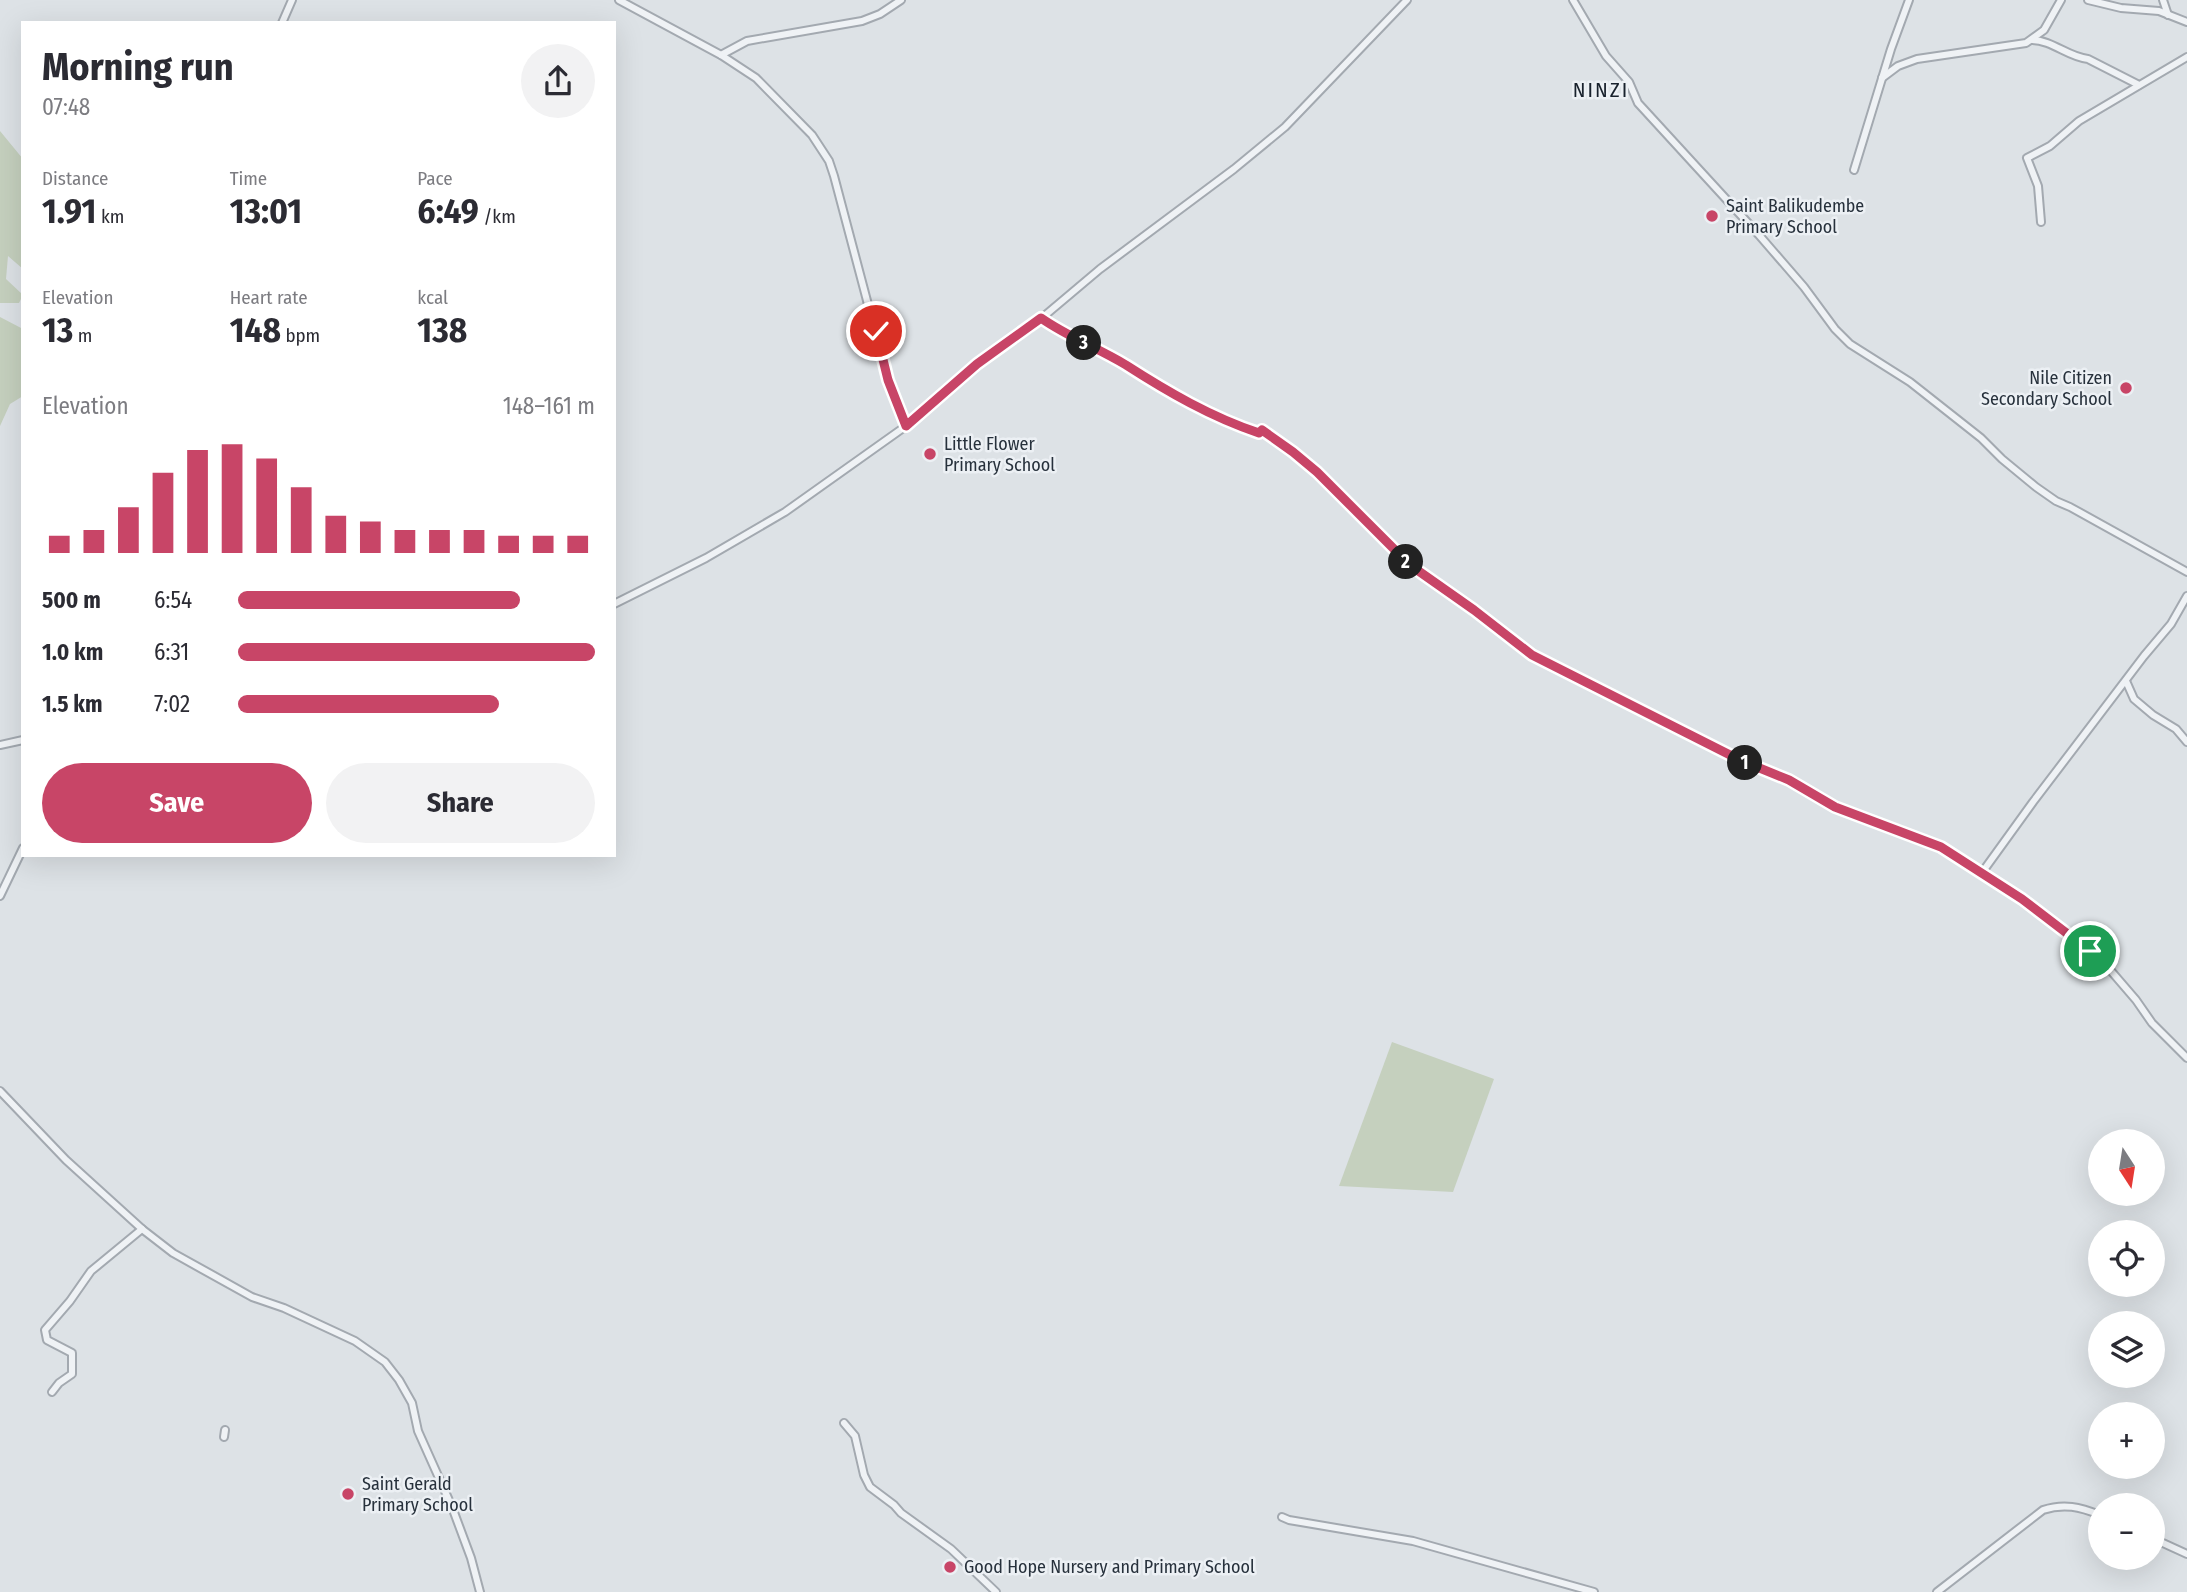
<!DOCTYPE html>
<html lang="en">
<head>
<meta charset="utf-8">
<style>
  body { margin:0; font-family:"Fira Sans Condensed",sans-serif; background:#f2f2f3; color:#2b2b33; height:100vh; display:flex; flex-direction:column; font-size:26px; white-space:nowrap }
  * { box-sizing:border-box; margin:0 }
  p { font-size:23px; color:#7c7c81 }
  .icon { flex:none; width:38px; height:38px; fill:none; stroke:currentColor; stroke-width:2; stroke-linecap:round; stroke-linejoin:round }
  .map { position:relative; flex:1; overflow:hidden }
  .drawer { position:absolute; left:21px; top:21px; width:595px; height:836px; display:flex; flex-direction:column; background:#fff; border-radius:0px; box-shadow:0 7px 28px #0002 }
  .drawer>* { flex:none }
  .needle { width:46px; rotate:168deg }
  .fabs { position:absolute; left:2088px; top:1129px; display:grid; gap:14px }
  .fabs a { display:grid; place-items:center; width:77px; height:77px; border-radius:50%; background:#fff; box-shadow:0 7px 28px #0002; font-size:35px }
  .pin { position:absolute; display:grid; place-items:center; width:60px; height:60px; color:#fff; margin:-30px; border:4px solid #fff; border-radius:50%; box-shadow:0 2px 7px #0007 }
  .km { position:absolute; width:35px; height:35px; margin:-18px; border-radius:50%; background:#222; color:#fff; font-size:19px; line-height:35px; text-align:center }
  .round { display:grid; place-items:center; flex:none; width:74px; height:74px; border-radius:37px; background:#f2f2f3 }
  .head { display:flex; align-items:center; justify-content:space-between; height:119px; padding:0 21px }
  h1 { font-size:38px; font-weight:700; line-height:52px }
  .metrics { display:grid; grid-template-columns:repeat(3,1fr); gap:10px; height:119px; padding:7px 21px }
  .metrics div { display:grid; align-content:center }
  .metrics b { font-size:35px; font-weight:700 }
  .metrics small { font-size:19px; font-weight:400 }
  .metrics p { font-size:19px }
  .chart { height:196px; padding:14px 21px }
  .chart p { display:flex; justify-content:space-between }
  .chart svg { width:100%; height:126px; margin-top:7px; stroke:#c84567; stroke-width:6 }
  .action { display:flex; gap:14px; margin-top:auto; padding:14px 21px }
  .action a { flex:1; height:80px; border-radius:42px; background:#c84567; color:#fff; font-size:28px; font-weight:700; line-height:80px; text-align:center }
  .action a+a { background:#f2f2f3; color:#2b2b33 }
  ul { padding:0 21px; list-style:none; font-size:23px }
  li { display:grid; grid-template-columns:112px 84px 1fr; align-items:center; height:52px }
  li i { height:18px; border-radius:9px; background:#c84567 }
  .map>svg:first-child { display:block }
  .green { fill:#c5d0be }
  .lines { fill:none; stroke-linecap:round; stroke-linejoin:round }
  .minor-casing { stroke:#a3a9b0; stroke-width:10 }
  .minor { stroke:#eff2f5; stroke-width:6 }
  .route-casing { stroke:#fff; stroke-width:14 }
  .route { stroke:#c84567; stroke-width:9 }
  .poi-dot { fill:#c84567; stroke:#ecf0f4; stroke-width:2.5 }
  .labels { text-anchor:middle; stroke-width:5; stroke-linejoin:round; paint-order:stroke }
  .poi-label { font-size:18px; fill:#27313c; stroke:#ecf0f4; text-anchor:start }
  .quarter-label { font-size:21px; letter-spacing:2px; fill:#19222d; stroke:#ecf0f4 }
</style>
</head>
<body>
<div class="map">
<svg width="2187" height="1592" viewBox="0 0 2187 1592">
  <rect width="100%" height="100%" fill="#dde2e6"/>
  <g class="green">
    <path d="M0,131l23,28v110l-15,-13 -2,23 17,16 -4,8h-19z"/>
    <path d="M0,317l23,12v67l-13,8 -10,22z"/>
    <path d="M1392,1042l102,37 -41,113 -114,-6z"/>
  </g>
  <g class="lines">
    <defs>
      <g id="minor">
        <path d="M619,0l102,55 35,23 56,57 17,26 5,15 54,204 18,46"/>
        <path d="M1573,0l33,56 23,26 9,21 121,132 45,52 31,42 15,15 60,38 71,56 21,21 34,28 20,14 14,6 117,65"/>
        <path d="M2088,0l33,8 38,3 28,11"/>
        <path d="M2163,0l5,15"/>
        <path d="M282,23l10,-23"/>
        <path d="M2032,40c20,0 36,17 56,19l51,26"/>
        <path d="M721,55l26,-14 115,-20 18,-7 21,-14"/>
        <path d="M1882,78l16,-12 19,-7 109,-16 18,-13 17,-30"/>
        <path d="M1854,170l37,-121 18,-49"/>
        <path d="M2041,222l-3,-36 -11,-28 23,-12 29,-25 108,-64"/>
        <path d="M1041,318c27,19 57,30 85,47 42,27 85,52 133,68l3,-2 31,20 24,21 93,93 63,45 44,35 27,17 143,70 53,28 49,20 46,27 106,40 40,27 52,-72 111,-146 27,-32 16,-28"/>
        <path d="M614,604l92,-46 79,-46 121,-86 71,-62 53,-36 70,-59 134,-100 51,-42 122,-127"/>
        <path d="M2126,681l8,18 19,16 23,14 11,13"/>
        <path d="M0,745l23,-5"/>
        <path d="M1981,874l41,25 77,58 37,43 16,23 35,35"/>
        <path d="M0,896l23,-48"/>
        <path d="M0,1091l66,69 76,69 31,24 79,44 32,11 71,33 30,21 14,18 13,23 6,28 34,76 19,51 9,34"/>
        <path d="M52,1392l7,-9 13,-9v-21l-25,-13 -2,-10 25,-29 21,-30 51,-42"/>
        <path d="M844,1423l11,13 9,39 6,12 24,18 7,8 50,36 45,43"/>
        <path d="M224,1437l1,-7"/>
        <path d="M1282,1517l7,3 124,21 181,51"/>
        <path d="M2152,1538l35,16"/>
        <path d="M1937,1592l106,-82c21,-7 37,-3 57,5"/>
      </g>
    </defs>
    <use href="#minor" class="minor-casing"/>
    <use href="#minor" class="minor"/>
  </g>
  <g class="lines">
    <defs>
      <path id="route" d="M876,331l12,49 18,46 71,-62 64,-46c27,19 57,30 85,47 42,27 85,52 133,68l3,-3 31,22 24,20 93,93 64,45 58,45 208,105 49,20 46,27 106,40 81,52 68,52"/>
    </defs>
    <use href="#route" class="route-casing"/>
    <use href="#route" class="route"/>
  </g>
  <g class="poi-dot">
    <circle cx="1712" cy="216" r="7"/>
    <circle cx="2126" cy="388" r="7"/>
    <circle cx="930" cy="454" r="7"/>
    <circle cx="348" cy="1494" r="7"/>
    <circle cx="950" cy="1567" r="7"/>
  </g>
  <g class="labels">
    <g class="poi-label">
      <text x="1726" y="212">Saint Balikudembe<tspan x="1726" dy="21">Primary School</tspan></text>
      <text x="2112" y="384" text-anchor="end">Nile Citizen<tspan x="2112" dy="21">Secondary School</tspan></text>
      <text x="944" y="450">Little Flower<tspan x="944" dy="21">Primary School</tspan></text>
      <text x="362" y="1490">Saint Gerald<tspan x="362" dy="21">Primary School</tspan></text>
      <text x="964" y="1573">Good Hope Nursery and Primary School</text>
    </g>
    <g class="quarter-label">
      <text x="1601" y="97">NINZI</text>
    </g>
  </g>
</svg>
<div class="fabs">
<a><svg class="needle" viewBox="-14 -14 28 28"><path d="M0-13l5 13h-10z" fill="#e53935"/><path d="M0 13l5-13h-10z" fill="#7c7c81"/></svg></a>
<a><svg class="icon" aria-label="locate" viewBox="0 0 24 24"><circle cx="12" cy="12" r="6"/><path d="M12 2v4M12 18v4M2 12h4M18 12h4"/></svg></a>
<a><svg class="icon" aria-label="layers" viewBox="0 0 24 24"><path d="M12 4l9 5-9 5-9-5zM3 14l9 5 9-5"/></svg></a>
<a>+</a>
<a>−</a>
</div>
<div class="pin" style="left:2090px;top:951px;background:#1e9e55"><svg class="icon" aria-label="arrive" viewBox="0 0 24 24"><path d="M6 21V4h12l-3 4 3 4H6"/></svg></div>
<div class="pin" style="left:876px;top:331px;background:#d93025"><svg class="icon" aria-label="check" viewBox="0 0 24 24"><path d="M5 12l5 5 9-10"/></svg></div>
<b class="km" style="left:1745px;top:763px">1</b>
<b class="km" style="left:1406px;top:562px">2</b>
<b class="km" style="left:1084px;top:343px">3</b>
<section class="drawer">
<div class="head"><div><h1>Morning run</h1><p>07:48</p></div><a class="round"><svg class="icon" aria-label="share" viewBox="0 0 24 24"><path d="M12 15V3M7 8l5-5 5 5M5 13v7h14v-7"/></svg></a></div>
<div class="metrics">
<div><p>Distance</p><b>1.91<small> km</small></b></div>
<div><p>Time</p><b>13:01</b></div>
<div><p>Pace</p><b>6:49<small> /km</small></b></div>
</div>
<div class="metrics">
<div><p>Elevation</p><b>13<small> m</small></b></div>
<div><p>Heart rate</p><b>148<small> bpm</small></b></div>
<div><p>kcal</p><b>138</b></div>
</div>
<div class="chart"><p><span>Elevation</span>148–161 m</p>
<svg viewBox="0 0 160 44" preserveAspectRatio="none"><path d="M5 44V38M15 44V36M25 44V28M35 44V16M45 44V8M55 44V6M65 44V11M75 44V21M85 44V31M95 44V33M105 44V36M115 44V36M125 44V36M135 44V38M145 44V38M155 44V38"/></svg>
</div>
<ul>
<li><b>500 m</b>6:54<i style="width:79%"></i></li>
<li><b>1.0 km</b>6:31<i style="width:100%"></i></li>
<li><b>1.5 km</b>7:02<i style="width:73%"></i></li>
</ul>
<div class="action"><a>Save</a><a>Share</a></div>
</section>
</div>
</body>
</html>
